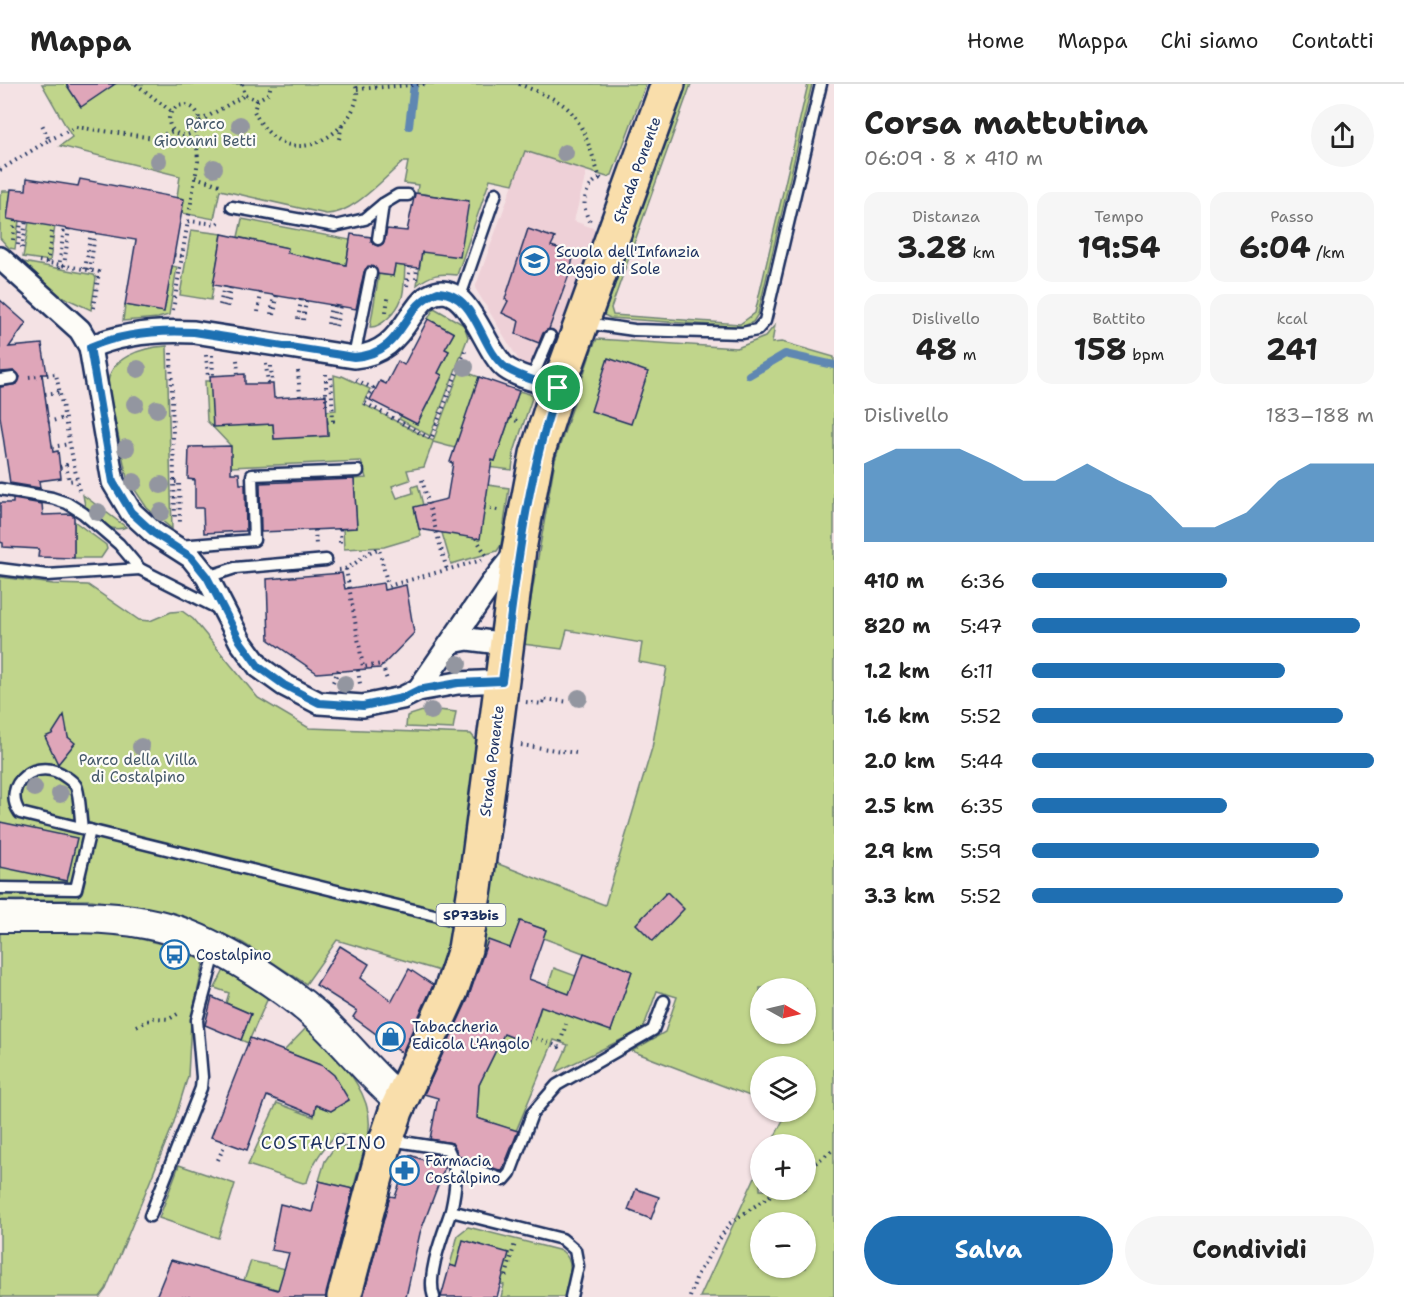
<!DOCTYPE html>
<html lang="it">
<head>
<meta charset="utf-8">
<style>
  body { margin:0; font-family:"Shantell Sans",sans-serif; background:#f6f6f6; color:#222; height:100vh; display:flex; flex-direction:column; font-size:22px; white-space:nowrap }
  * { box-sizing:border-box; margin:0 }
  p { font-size:20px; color:#767676 }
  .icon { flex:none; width:33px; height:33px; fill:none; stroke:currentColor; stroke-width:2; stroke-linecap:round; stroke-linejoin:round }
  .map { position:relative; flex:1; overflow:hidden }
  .sheet { display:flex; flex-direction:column; background:#fff; width:570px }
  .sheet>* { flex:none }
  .needle { width:39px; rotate:98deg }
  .tools { position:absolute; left:750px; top:894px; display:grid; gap:12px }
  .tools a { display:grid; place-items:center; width:66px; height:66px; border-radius:50%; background:#fff; box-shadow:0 2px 4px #0004; font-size:30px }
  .pin { position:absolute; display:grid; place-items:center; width:51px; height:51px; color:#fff; margin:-26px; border:3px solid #fff; border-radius:50%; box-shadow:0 2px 6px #0007 }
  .round { display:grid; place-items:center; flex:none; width:63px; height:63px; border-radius:32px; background:#f6f6f6 }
  .headline { display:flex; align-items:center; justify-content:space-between; height:102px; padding:0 30px }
  h1 { font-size:33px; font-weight:700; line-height:45px }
  .figures { display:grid; grid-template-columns:repeat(3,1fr); gap:9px; height:102px; padding:6px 30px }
  .figures div { display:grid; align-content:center; border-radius:15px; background:#f6f6f6; text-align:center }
  .figures b { font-size:30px; font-weight:700 }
  .figures small { font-size:16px; font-weight:400 }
  .figures p { font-size:16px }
  .chart { height:168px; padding:12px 30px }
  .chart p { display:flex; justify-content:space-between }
  .chart svg { width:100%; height:108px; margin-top:6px; fill:#1f6fb2; opacity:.7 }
  .cta { display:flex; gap:12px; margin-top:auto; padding:12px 30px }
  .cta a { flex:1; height:69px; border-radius:36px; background:#1f6fb2; color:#fff; font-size:24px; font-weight:700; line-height:69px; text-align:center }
  .cta a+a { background:#f6f6f6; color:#222 }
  ul { padding:0 30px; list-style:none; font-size:20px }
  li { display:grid; grid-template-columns:96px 72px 1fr; align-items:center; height:45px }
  li i { height:15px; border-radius:8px; background:#1f6fb2 }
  header { display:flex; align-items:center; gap:36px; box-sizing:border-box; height:84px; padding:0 30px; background:#fff; border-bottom:2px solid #e0e0e0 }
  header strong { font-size:28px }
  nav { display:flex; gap:33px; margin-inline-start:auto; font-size:21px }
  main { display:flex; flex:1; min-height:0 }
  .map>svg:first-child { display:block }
  .built { fill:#eed0d7 }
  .green { fill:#c0d58b; stroke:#6e8274; stroke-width:1.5; fill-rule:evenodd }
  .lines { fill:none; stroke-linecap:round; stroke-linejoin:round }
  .stream { stroke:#5f87b2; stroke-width:8 }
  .building { fill:#dfa6b9; stroke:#1b2f5e; stroke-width:1.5 }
  .lane-casing { stroke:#1b2f5e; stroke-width:15 }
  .street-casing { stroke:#1b2f5e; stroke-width:26 }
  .secondary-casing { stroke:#1b2f5e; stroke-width:34 }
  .primary-casing { stroke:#1b2f5e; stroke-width:38 }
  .path { stroke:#1b2f5e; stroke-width:4; stroke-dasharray:1.5 4.5; stroke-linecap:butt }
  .lane { stroke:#fdfcf7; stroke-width:10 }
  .street { stroke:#fdfcf7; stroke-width:21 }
  .secondary { stroke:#fdfcf7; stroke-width:30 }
  .primary { stroke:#f9deab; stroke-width:33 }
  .tree { fill:#9396a0 }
  .route-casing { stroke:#fff; stroke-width:12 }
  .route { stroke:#1f6fb2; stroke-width:8 }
  .labels { text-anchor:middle; stroke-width:4.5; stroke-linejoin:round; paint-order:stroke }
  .shield { fill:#fdfcf7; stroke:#5f6c8c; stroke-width:1.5 }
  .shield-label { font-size:14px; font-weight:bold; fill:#1b2f5e }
  .park-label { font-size:15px; fill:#445869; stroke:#fdfcf7 }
  .street-label { font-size:15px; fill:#1b2f5e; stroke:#fdfcf7 }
  .poi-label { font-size:15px; fill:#1b2f5e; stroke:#fdfcf7; text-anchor:start }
  .quarter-label { font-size:18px; letter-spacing:1.5px; fill:#1b2f5e; stroke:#fdfcf7 }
</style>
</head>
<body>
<header>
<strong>Mappa</strong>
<nav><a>Home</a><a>Mappa</a><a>Chi siamo</a><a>Contatti</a></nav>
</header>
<main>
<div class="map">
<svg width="834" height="1213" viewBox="0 0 834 1213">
  <rect width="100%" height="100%" fill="#f4e2e4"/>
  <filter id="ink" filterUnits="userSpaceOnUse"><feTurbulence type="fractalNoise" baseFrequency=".0167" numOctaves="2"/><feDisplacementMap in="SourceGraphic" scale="12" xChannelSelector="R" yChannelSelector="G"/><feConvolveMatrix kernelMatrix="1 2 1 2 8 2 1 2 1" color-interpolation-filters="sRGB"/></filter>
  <g filter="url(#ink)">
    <path class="built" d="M525,67l62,19 -13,51 19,7 3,6 -51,136 -5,1 -19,-7 -46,-76z"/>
    <g class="green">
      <path d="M42,0h604l-34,91 -5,2 -82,-26 -12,33 -23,-5 -33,96c-17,-2 -26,-1 -40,10l5,-33 46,-51 -51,-8 1,-8 -14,-2 4,-21h-5c-20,17 -51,53 -77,52l-106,-24 -6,29 -32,-6 2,-14 -7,-2 3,-21 -120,-30 12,-9z"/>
      <path d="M686,0h5l-80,224 2,7 127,9 15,-11 53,-229h4l-54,230 -5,8 -11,5 -132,-9 -6,-3z"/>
      <path d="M3,107h8l8,30 -4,28 -6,-1 -9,-10v-43z"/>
      <path d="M242,135l108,21 -4,25 -59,-12 1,-5 -50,-11z"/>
      <path d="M29,138l26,4 -5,35 -27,-4z"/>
      <path d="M191,146l31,4 -11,66 -31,-5z"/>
      <path d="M23,178l71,13 2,3 -5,32 -32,-15z"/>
      <path d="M395,181l10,1c-1,11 0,24 -4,34 -4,11 -20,28 -31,27l9,-53 14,2z"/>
      <path d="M172,182l5,1 -8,48 -11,3 -35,3 2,-16 39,7z"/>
      <path d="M434,224l30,17 4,12 -38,99 -31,-17 2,-3 16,8 11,-21 -12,-6 4,-10 13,7 9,-18 -4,-3 11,-22 -4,-2 9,-16 -26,-14z"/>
      <path d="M775,241l-3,18 10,-1 52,15v940h-134l60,-131v24h46v-46h-35l16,-32h19v-46h-46v34l-128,-49 33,-19 12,-35 -20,-6 -14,38 -87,43 12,-27 -14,-5 -38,91 -39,-13 2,-33 25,-51 25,10 25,-76 22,8 35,54 21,-59 -89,-33 3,-8 -26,-9 -10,27 -29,1 15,-86 109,42 47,-157 15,-81 -28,-5 3,-19 -75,-13 -5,19 -39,-5 32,-184 37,-111 5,-10 140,9 28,-11zM760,904h46v46h-46zM760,1138h46v46h-46z"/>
      <path d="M167,262l5,183 -25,-21 -20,-30 -19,-92c-1,-28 35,-39 59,-40z"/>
      <path d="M460,286l19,7 -23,71 39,13 24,-70 14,4 -19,57 -2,18 -60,-7 3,-15 -22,-6 -9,25 -17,3 3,10 -18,6 5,12 16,-5 -1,-6 6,-2 5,20 -9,3 7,28 -37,11 -40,2 -1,-20 14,-1 -3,-49 12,-1 -5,-17 -130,6 -1,-22 -23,-24 -2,-40h6l36,44 26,-1 1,15 54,-3 -2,-25 10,-1 -2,-35 7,2 1,-1 28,13 -7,15 70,37z"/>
      <path d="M488,401l21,3 -8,57 -4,6 -46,13 -9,-31z"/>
      <path d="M83,411l43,32c-16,7 -28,-7 -40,-16z"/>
      <path d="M74,437l32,24 1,4 -6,9h-27z"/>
      <path d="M0,493l53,7 35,1 51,35 11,1 21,-9 11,-1 11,8 65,79 51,30 162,6 8,10 -21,169 -7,10 4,6 -12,43 -106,-32 -31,44 -63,-41 -59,-27 -92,-16h-92z"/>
      <path d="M429,625l27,3 -3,17 -47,-2 1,-11z"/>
      <path d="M41,843l78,7 47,11 -2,11 19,5 4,-8 17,8 -13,59 -3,56 -15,49 -67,164 -6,8h-100v-369z"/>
      <path d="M224,886l44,28 -20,45 -7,-3 10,-26 -25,-11 3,-10 -14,-5z"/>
      <path d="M307,943c28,29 73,67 60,113l-30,-6c-15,15 -24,28 -30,48l-4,1 -55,-18 29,-62 37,14 2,-12 15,6 18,-11 -26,-34 -39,-15z"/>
      <path d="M336,1061l28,6 -11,38 -34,-8 6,-20z"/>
      <path d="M179,1081l56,19 -17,54 -59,-20z"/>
      <path d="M468,1143l94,24c15,12 6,30 2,46h-63l3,-12 -54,-20 8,-30z"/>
      <path d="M251,1177l35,8 -4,22 -23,-7 -4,13h-17z"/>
    </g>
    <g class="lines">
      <g class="stream">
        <path d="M409,42l5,-42"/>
        <path d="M749,291l36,-21 49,11"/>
      </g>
    </g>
    <g class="building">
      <path d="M66,0h49l-34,23z"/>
      <path d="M27,94l51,8 2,-7 104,20 -20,113 -39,-7 11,-65 -129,-21 4,-30 15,1z"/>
      <path d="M415,109l54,8 -9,56 -38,-5 -3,16 -24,-3 -2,11 -15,-2 -3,-7 -7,-1 -4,6 -8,37 -143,-24 9,-51 66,14 -1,5 59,12 5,-31 20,3v5l7,4 6,-3 3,-14 20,2z"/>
      <path d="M528,145l27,9 -4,8 23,7 -4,19 -21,57 -6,4 -4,10 -23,-9 3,-13 -17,-8 6,-12 -3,-2z"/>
      <path d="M0,216l26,23 -17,24 33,-3 5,30h-5l11,78 5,-1 3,27 -22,3 1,7 -30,-5 -10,-67v-29l17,-3 3,-7 -5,-6 -15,1z"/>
      <path d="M428,235l26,14 -9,16 4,2 -11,22 4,2 -25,49 -47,-24 10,-19 6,3 12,-23 6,4z"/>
      <path d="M608,274l40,14 -17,52 -40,-13z"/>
      <path d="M245,290v10h28l1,14 52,-3 2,41 -54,3 -1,-15 -60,3 -3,-51z"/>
      <path d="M479,293l40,14 -24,70 -3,-1 -12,79 -61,-10 -5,-22 33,-8 6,-36 -3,-1z"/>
      <path d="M231,362v27h8l1,11h5l1,47 -42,2 -1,-25h-8v-28l-7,-1 1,-32z"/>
      <path d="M354,395l3,49 -96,4 -1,-49z"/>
      <path d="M13,415l29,5 1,11 28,-1 3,3v41l-36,-1 1,-8 -36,-2v-4l-3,-1v-39h13z"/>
      <path d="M342,489l3,16 38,-6 1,7 22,-5 8,48 -34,35 -63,5 -48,-33 -2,-61z"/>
      <path d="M64,631l4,22 7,6 -17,21 -13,-27 7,-3z"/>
      <path d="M0,738l77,16 -10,43 -67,-14z"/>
      <path d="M667,808l17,17 -31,32 -17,-17z"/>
      <path d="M520,837l26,9 -17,49 40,15 15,-41 48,18 -21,60 -70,-25 -12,38 -25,-10 -25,51 -2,33 41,13 -16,40 -43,-15 -7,-13 -22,-4 8,-41 -14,-4 44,-95 20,-59 22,8z"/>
      <path d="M340,862l29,18 -8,14 31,23 17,-32 24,16 -31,68 -49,-36 4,-6 -41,-26z"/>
      <path d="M212,913l39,17 -10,26 -36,-15z"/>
      <path d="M250,954l73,28 11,9 15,25 -18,11 -15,-6 -2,10 -47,-19 -20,54 -36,-13z"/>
      <path d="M428,1069l15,3 3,8 -26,69 -14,64h-43l27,-101 5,1 15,-42 16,6z"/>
      <path d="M319,1097l34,8 -27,108h-170l15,-37 107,30 11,-37 -18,-3 9,-46 32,8z"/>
      <path d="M636,1105l23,8 -8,22 -23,-9z"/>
      <path d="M463,1156l46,13 -12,44h-56l9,-32 6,2z"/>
    </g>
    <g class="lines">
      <defs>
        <g id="lane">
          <path d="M232,123l103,19 30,-7 18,-15"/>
          <path d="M378,155l5,-35 15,-9h10"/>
          <path d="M459,215l37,-106"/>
          <path d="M585,239l49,7 108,3 15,-3 8,-9 56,-237"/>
          <path d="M354,273l17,-84"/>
          <path d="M532,294l18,-42"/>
          <path d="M0,296l13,-2"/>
          <path d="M0,405l52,9 15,5 16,10 36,31 21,25 81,41"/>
          <path d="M179,462l75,-6 -2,-65 106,-4"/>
          <path d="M0,485l47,6 93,-6"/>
          <path d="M207,493l28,-9 91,-8"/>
          <path d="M82,744c-2,-11 -2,-33 -6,-42 -2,-3 -7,-7 -10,-9 -28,-22 -66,7 -46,36l447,110"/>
          <path d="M0,804l76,1 14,-59"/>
          <path d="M390,1056l58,9c11,21 8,39 3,62l111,28 13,11 3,16 -7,31"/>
          <path d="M456,1079l48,17 6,-7 22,-59 25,-29 96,-55 11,-29"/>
          <path d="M150,1132l51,-128 1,-11 -5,-57 19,-70"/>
          <path d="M434,1213c-8,-22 9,-63 17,-86"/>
        </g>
        <g id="street">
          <path d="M0,174l80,72 10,17 23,135 18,30 24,22 36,23 16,20 33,64 19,26 25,18 35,18 44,3 39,-8 16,-8 40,-7 44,-2"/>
          <path d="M90,263c33,-14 69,-17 104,-15l160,25c28,-2 42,-18 57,-41 6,-7 10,-16 18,-20 38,-22 55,56 77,72 14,10 36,14 52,20"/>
          <path d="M452,558l16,-3 39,5"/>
          <path d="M418,606l73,-106 26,-33"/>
        </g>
        <path id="secondary" d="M0,833c52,1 108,-4 159,9 51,12 122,58 161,93 28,26 51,57 80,81"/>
        <path id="primary" d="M344,1213l40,-150 12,-36 55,-120 14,-42 10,-61 44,-339 18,-95 21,-66 110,-304"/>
      </defs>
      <use href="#lane" class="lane-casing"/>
      <use href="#street" class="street-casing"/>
      <use href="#secondary" class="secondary-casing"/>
      <use href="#primary" class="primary-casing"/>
      <g class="path">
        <path d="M136,0l36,28"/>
        <path d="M242,0l3,11 12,5 12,-7 2,-9"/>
        <path d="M519,0c16,7 42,15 53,29 14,18 21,45 28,65l4,3"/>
        <path d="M357,5l68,-5"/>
        <path d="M257,16l-3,11c38,79 117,4 101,-27"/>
        <circle cx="184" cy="36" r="15"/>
        <path d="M200,37l45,-26"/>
        <path d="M339,55l3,-14"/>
        <path d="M49,56l27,-13 78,11 19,-7"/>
        <path d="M0,86l49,-30 -8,-18"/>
        <path d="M195,93l25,8"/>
        <path d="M188,137l29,3 4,-4"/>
        <path d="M590,137c-10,-14 -6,-35 10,-43"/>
        <path d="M13,156l2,-20"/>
        <path d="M18,161l3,-24"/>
        <path d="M22,164l4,-27"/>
        <path d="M174,171l8,1"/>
        <path d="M39,177l60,11 -6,39"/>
        <path d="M47,179l6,-38"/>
        <path d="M64,182l5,-38"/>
        <path d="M59,184l5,-41"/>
        <path d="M85,185l6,-37"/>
        <path d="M90,186l5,-37"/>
        <path d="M416,195l1,-11"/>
        <path d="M407,202l3,-19"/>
        <path d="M220,221l4,-19"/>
        <path d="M224,222l4,-19"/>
        <path d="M228,223l3,-19"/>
        <path d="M173,226l25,-149 -2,-31"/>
        <path d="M258,228l3,-19"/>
        <path d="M386,228l2,-14"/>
        <path d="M271,230l3,-19"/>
        <path d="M274,231l3,-19"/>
        <path d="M298,235l3,-19"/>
        <path d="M303,236l3,-19"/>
        <path d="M328,240l3,-19"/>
        <path d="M332,241l3,-19"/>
        <path d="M336,242l4,-20"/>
        <path d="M171,269l4,167"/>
        <path d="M206,271l2,22"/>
        <path d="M212,271l1,20"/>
        <path d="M237,276l1,14"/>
        <path d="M266,280l2,20"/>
        <path d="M271,282l1,17"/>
        <path d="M298,287l2,25"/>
        <path d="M326,290v31"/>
        <path d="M29,293l27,-3 23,116"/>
        <path d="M356,296l17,8 -8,15 66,36 35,-91"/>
        <path d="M45,310l15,-2"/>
        <path d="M510,334l9,4"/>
        <path d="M48,338l16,-4"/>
        <path d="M327,338l6,-1 -2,-47"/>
        <path d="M52,363l17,-3"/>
        <path d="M60,383l6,-2 3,16 7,-1"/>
        <path d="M422,396l25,90"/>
        <path d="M175,398h4l1,43"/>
        <path d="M484,424l14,2"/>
        <path d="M340,445v18"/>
        <path d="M315,446l1,15"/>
        <path d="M476,454l10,17"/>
        <path d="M346,485l17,98 19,-3 5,16"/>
        <path d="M339,486c16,-1 25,-19 40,-21l9,37 94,-26"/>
        <path d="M358,586l2,14"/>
        <path d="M333,598l6,-13"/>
        <path d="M526,618l17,2 1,-5 25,3"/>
        <path d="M521,661l55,8"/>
        <path d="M137,942l17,-8 15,1 12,-7"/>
        <path d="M536,954l23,9 7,-23"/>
        <path d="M218,1076l6,-14"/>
        <path d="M806,1086l28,-21"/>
        <path d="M506,1192l9,-33"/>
        <path d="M690,1213l7,-22 32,-51 49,-34"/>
      </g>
      <use href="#lane" class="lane"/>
      <use href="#street" class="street"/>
      <use href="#secondary" class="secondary"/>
      <use href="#primary" class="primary"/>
    </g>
    <g class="tree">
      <circle cx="240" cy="41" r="9"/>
      <circle cx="565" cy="69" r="9"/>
      <circle cx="158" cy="77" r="9"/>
      <circle cx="214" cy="84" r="9"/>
      <circle cx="465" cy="283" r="9"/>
      <circle cx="138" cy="285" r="9"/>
      <circle cx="135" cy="320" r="9"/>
      <circle cx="157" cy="325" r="9"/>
      <circle cx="126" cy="364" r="9"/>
      <circle cx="134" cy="398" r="9"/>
      <circle cx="161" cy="401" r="9"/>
      <circle cx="98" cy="428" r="9"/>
      <circle cx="161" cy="428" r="9"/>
      <circle cx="458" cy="580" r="9"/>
      <circle cx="345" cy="600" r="9"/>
      <circle cx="579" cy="614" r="9"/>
      <circle cx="431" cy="627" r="9"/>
      <circle cx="141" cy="663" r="9"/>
      <circle cx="34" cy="704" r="9"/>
      <circle cx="60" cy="710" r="9"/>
    </g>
  </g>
  <g class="lines" filter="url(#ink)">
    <defs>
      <path id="route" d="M438,208c40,2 41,56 68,76 14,10 36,14 52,20 -34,97 -42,193 -56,293l-44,2 -40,7 -16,8 -39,8 -44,-3 -35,-18 -25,-18 -19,-26 -33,-64 -16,-20 -36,-23 -24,-22 -18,-30 -23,-135c33,-14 69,-17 104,-15l160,25c53,-4 46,-52 84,-65z"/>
    </defs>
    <use href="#route" class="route-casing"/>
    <use href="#route" class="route"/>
  </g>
  <defs>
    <symbol id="school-ring" viewBox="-11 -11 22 22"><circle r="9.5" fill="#fdfcf7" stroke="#1f6fb2" stroke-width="1.5"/><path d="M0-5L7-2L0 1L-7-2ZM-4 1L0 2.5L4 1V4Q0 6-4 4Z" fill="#1f6fb2"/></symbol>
    <symbol id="bus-ring" viewBox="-11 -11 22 22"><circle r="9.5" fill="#fdfcf7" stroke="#1f6fb2" stroke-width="1.5"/><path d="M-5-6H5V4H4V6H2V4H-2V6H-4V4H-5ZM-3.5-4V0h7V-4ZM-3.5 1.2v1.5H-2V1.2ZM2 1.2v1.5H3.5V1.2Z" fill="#1f6fb2"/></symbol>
    <symbol id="shop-ring" viewBox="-11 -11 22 22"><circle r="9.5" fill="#fdfcf7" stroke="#1f6fb2" stroke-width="1.5"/><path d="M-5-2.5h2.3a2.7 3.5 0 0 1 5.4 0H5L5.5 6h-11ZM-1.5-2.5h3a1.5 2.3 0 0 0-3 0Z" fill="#1f6fb2"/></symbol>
    <symbol id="pharmacy-ring" viewBox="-11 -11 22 22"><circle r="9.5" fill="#fdfcf7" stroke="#1f6fb2" stroke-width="1.5"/><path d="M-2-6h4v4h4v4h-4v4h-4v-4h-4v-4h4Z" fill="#1f6fb2"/></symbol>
  </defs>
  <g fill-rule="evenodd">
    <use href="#school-ring" x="518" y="160" width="33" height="33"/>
    <use href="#bus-ring" x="158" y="854" width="33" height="33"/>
    <use href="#shop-ring" x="374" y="936" width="33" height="33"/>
    <use href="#pharmacy-ring" x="388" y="1070" width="33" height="33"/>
  </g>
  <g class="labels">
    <rect class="shield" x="436.5" y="820" width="69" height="22" rx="4.5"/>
    <g class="shield-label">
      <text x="471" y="836">SP73bis</text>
    </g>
    <g class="park-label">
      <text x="205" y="45">Parco<tspan x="205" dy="17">Giovanni Betti</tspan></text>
      <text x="138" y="681">Parco della Villa<tspan x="138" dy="17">di Costalpino</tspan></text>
    </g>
    <g class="street-label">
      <text transform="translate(637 86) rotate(-70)" y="5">Strada Ponente</text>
      <text transform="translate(492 677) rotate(-83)" y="5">Strada Ponente</text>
    </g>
    <g class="poi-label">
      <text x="556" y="173">Scuola dell'Infanzia<tspan x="556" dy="17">Raggio di Sole</tspan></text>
      <text x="196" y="876">Costalpino</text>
      <text x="412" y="948">Tabaccheria<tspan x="412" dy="17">Edicola L'Angolo</tspan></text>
      <text x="425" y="1082">Farmacia<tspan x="425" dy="17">Costalpino</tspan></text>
    </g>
    <g class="quarter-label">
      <text x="324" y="1065">COSTALPINO</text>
    </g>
  </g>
</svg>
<div class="tools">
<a><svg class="needle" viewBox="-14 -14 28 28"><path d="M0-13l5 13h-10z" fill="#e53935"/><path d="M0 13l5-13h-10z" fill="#767676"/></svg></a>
<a><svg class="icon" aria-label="layers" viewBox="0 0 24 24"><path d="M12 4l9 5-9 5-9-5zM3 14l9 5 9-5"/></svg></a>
<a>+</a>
<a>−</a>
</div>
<div class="pin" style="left:558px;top:304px;background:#1e9e55"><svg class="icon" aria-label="arrive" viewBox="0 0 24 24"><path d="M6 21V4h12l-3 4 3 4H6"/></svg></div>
</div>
<section class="sheet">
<div class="headline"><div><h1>Corsa mattutina</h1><p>06:09 · 8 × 410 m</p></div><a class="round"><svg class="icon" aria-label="share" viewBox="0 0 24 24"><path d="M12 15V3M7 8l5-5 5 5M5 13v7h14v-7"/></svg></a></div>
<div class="figures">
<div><p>Distanza</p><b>3.28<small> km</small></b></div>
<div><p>Tempo</p><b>19:54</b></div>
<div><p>Passo</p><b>6:04<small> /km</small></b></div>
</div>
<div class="figures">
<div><p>Dislivello</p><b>48<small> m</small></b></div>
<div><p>Battito</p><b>158<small> bpm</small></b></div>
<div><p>kcal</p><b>241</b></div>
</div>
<div class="chart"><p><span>Dislivello</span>183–188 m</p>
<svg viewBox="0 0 160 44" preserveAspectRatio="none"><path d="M0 44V12L10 6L20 6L30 6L40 12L50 19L60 19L70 12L80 19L90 25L100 38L110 38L120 32L130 19L140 12L150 12L160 12V44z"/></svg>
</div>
<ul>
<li><b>410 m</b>6:36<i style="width:57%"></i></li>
<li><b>820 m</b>5:47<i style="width:96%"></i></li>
<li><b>1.2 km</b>6:11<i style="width:74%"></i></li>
<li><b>1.6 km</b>5:52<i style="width:91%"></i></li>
<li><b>2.0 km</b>5:44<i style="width:100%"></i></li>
<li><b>2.5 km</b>6:35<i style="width:57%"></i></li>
<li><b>2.9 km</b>5:59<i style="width:84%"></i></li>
<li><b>3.3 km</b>5:52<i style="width:91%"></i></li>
</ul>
<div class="cta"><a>Salva</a><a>Condividi</a></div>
</section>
</main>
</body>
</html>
